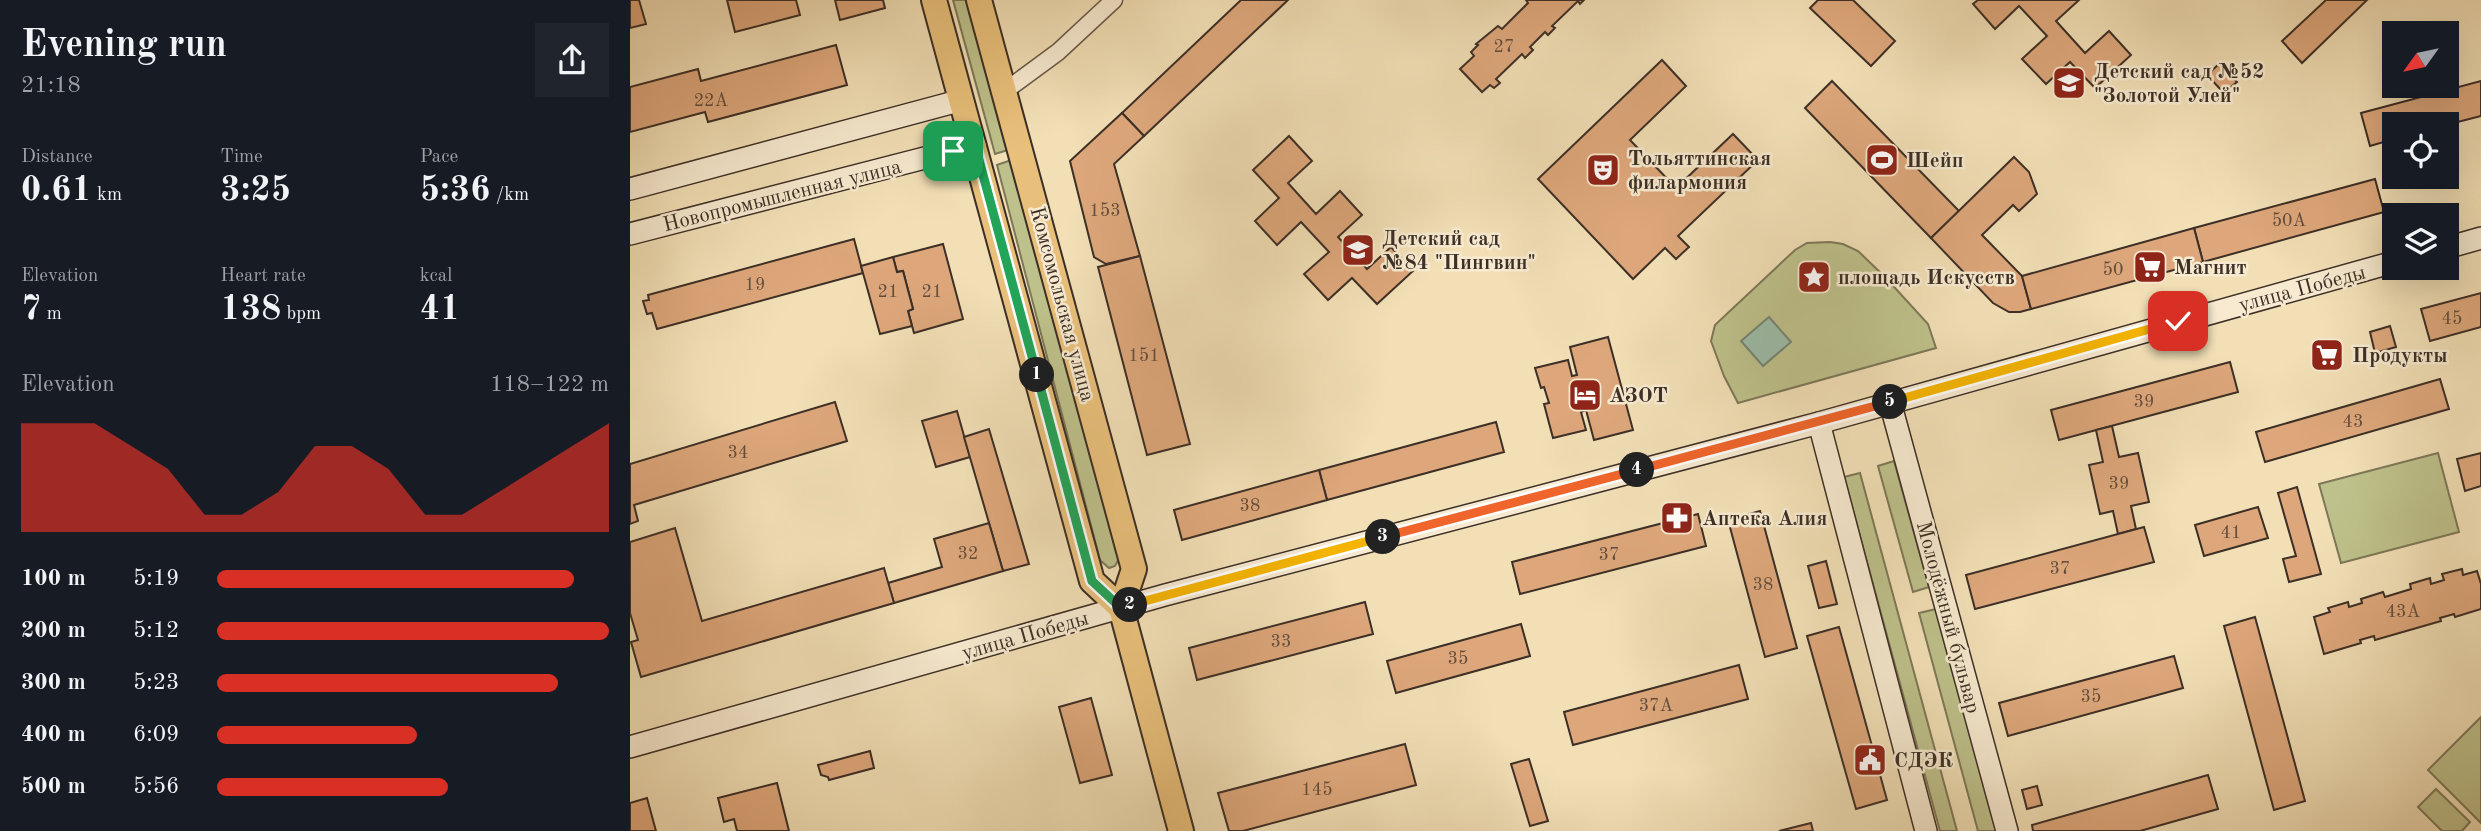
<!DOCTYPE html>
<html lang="en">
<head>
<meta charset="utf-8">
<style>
  body { margin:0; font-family:"Old Standard TT",serif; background:#20242c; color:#f1f3f6; height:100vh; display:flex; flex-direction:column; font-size:26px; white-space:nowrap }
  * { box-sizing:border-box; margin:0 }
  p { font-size:23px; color:#9ea1a6 }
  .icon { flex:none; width:38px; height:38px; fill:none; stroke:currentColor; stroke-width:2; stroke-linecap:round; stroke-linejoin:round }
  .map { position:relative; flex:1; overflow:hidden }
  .side { display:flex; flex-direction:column; background:#171b24; width:630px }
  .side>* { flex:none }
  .needle { width:46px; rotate:237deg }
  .tools { position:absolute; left:1752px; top:21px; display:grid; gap:14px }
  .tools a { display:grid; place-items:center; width:77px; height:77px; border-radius:0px; background:#171b24; box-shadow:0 7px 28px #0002; font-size:35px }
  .pin { position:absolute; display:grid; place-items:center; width:60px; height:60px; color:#fff; margin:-30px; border-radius:14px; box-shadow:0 4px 10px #0006 }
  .km { position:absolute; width:35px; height:35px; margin:-18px; border-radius:50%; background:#222; color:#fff; font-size:19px; line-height:35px; text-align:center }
  .round { display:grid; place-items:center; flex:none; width:74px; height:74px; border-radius:0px; background:#20242c }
  .head { display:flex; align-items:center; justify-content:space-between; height:119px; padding:0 21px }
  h1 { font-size:38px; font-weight:600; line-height:52px }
  .figures { display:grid; grid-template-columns:repeat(3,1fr); gap:10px; height:119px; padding:7px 21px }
  .figures div { display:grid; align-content:center }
  .figures b { font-size:35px; font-weight:600 }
  .figures small { font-size:19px; font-weight:400 }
  .figures p { font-size:19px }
  .chart { height:196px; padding:14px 21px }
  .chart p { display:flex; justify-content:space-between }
  .chart svg { width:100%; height:126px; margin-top:7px; fill:#d93025; opacity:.7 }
  ul { padding:0 21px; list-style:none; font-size:23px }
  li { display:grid; grid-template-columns:112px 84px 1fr; align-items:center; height:52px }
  li i { height:18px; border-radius:9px; background:#d93025 }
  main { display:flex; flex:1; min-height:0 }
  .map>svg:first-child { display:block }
  .green { fill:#bec18b; stroke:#7d7858; stroke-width:2 }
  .water { fill:#9cbda8; stroke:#768474; stroke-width:2 }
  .building { fill:#dda77b; stroke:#3c2f26; stroke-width:2 }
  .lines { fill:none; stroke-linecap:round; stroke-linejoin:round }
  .minor-casing { stroke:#6a5b4a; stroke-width:19 }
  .secondary-casing { stroke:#3c2f26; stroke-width:24 }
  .primary-casing { stroke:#3c2f26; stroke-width:28 }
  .minor { stroke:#f7ead0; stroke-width:16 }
  .secondary { stroke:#f7ead0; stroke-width:21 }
  .primary { stroke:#e9c07b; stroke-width:24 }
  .split-1-casing { stroke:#fff; stroke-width:14 }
  .split-2-casing { stroke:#fff; stroke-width:14 }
  .split-3-casing { stroke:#fff; stroke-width:14 }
  .split-4-casing { stroke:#fff; stroke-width:14 }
  .split-5-casing { stroke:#fff; stroke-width:14 }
  .split-6-casing { stroke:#fff; stroke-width:14 }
  .split-1 { stroke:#22a559; stroke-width:9 }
  .split-2 { stroke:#22a559; stroke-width:9 }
  .split-3 { stroke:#f5b400; stroke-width:9 }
  .split-4 { stroke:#f0652b; stroke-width:9 }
  .split-5 { stroke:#f0652b; stroke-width:9 }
  .split-6 { stroke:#f5b400; stroke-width:9 }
  .labels { text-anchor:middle; stroke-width:5; stroke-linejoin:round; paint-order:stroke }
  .number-label { font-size:18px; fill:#644d3b }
  .poi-label { font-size:21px; font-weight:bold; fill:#3c2f26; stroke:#f7ead0; text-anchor:start }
  .street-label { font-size:21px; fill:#3c2f26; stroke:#f7ead0 }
</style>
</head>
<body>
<main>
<section class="side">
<div class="head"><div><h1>Evening run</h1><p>21:18</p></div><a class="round"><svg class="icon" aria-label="share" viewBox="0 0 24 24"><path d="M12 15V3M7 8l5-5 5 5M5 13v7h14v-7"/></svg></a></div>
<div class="figures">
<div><p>Distance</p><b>0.61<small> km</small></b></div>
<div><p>Time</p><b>3:25</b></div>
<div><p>Pace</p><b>5:36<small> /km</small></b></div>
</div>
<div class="figures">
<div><p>Elevation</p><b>7<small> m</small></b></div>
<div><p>Heart rate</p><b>138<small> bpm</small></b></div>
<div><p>kcal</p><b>41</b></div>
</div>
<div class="chart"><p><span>Elevation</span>118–122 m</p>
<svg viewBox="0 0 160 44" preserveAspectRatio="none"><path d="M0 44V6L10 6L20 6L30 14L40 22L50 38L60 38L70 30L80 14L90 14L100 22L110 38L120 38L130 30L140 22L150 14L160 6V44z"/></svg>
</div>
<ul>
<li><b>100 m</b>5:19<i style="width:91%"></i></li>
<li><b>200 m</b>5:12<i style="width:100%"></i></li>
<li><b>300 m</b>5:23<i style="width:87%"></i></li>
<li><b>400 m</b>6:09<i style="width:51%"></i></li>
<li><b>500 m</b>5:56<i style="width:59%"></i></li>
</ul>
</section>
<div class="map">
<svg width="1851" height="831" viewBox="0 0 1851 831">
  <rect width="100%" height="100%" fill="#f2dfb6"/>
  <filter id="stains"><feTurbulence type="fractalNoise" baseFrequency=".00286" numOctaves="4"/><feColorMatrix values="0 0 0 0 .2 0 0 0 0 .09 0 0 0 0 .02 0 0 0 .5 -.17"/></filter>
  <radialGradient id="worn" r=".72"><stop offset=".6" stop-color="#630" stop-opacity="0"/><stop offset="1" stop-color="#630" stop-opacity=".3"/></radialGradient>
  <g class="green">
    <path d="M323,0h15l43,149 -16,5z"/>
    <path d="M384,159l106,398 -5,9 -6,2 -9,-8 -103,-395z"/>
    <path d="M1200,242l13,2 15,7 27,26 43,47 8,24 -198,55 -14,-27 -13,-35 4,-16 80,-75 12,-7z"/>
    <path d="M1808,453l21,79 -118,31 -22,-79z"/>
    <path d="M1264,461l35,126 -16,5 -35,-126z"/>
    <path d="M1230,473l97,358h-17l-96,-354z"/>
    <path d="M1306,609l60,222h-18l-59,-218z"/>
    <path d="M1851,717v106l-53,-53z"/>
    <path d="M1806,789l34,33 -8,9h-20l-24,-24z"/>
  </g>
  <path class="water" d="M1139,317l22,25 -28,24 -22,-25z"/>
  <g class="building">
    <path d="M0,0h9l7,24 -16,4z"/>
    <path d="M97,0h69l4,15 -65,17z"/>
    <path d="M205,0h48l2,8 -45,12z"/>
    <path d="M611,0h47l-144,136 -22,-23z"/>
    <path d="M896,0h58l-4,4 -2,-3 -26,25 3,2 -7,7 -3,-3 -15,15 3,3 -8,8 -3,-4 -26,25 4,4 -6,5 -4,-3 -8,7 -22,-23 14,-13 -3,-4 7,-7 -2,-1 22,-18 4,3 26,-26z"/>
    <path d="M1188,0h35l42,41 -24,25 -61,-58z"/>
    <path d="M1348,0h101l-23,21 29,32 24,-22 22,24 -36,33 -25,-26 -24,22 -24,-25 25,-23 -28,-30 -24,23 -22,-25z"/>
    <path d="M1696,0h41l-65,63 -20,-22z"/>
    <path d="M206,45l11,40 -139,37 -3,-10 -75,20v-45l68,-18 3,12z"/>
    <path d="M1032,60l24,26 -56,54 46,48 57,-54 25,26 -80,76 11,11 -13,12 -11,-11 -32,31 -95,-100z"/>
    <path d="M1590,63l17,19 -13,11 -17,-18z"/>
    <path d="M1202,81l127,130 -28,27 -126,-130z"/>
    <path d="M1851,81v35l-35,9 -52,-1v15l-24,7 -9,-33z"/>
    <path d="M492,113l22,23 -30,28 26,92 -34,8 -12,-7 -24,-96z"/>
    <path d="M659,136l23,25 -24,22 28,31 24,-23 22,24 -24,22 29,32 24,-22 22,24 -36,33 -25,-26 -24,22 -24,-26 25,-22 -28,-30 -24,23 -22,-24 24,-23 -26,-28z"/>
    <path d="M1384,157l15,15 8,22 -18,17 -6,-6 -31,30 40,41 9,33 -11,3h-11l-16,-9 -62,-65z"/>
    <path d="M1745,179l9,33 -181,50 -9,-34z"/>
    <path d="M1564,228l9,34 -172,47 -9,-33z"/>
    <path d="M224,239l9,34 -206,56 -5,-16 -5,1 -4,-13 6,-1 -1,-5z"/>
    <path d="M313,244l20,75 -49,14 -6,-22 5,-2 -10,-38 -6,1 -4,-15z"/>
    <path d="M510,256l50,188 -43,11 -49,-188z"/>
    <path d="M263,257l4,15 6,-1 10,38 -5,2 4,15 -32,8 -19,-68z"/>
    <path d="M1851,293v34l-51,14 -9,-32z"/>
    <path d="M1760,326l6,21 -21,6 -5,-21z"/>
    <path d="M978,337l25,93 -39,10 -8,-30 -5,2 5,18 -33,8 -9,-34 5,-1 -5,-16 -3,1 -6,-20 33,-8 4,16 5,-1 -7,-28z"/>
    <path d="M1600,362l8,30 -179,48 -8,-30z"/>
    <path d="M1810,379l9,30 -184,53 -9,-30z"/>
    <path d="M205,402l12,39 -213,64 4,16 -8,3v-60z"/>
    <path d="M327,411l13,46 -34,10 -14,-46z"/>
    <path d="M866,422l8,30 -177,48 -8,-30z"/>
    <path d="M1482,426l7,31 19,-4 11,49 -18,4 5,23 -18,5 -5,-23 -13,3 -11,-49 14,-3 -7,-32z"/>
    <path d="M359,429l40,135 -26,7 -39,-134z"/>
    <path d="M1851,453v33l-16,5 -8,-32z"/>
    <path d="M689,470l8,30 -145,40 -8,-30z"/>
    <path d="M1667,487l24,87 -32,8 -6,-23 13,-3 -18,-63z"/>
    <path d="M1628,507l10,31 -64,18 -9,-31z"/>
    <path d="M1130,511l37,137 -32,9 -37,-137z"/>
    <path d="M1068,514l8,32 -186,48 -8,-32z"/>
    <path d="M359,523l14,48 -109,32 -6,-20 54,-16 -8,-28z"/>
    <path d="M1514,527l10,35 -179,47 -9,-34z"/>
    <path d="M45,528l27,93 182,-53 10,35 -253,74 -10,-35 7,-2 -8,-27v-71z"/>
    <path d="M1196,561l11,43 -18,4 -11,-42z"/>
    <path d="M1832,569l1,6 14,-4 4,13v25l-26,8 -1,-3 -14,4 1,3 -66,19 -1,-4 -14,4 1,3 -37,11 -10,-37 16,-5 -2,-4 20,-6 1,5 13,-4 -1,-4 22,-7 2,5 26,-8 -1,-5 20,-6 1,6 13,-4 -2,-6z"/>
    <path d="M735,602l8,32 -176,46 -8,-32z"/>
    <path d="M1625,617l50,184 -31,9 -50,-184z"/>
    <path d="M891,624l9,32 -134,37 -9,-32z"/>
    <path d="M1209,627l48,173 -31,9 -49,-173z"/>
    <path d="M1544,656l9,32 -175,48 -9,-33z"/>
    <path d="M1109,665l9,34 -175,46 -9,-33z"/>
    <path d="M461,698l21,77 -32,8 -21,-76z"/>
    <path d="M775,744l11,41 -173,46h-14l-11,-38z"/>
    <path d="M240,751l4,17 -45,12 -1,-3 -7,-2 -3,-10z"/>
    <path d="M899,759l19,62 -18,5 -19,-62z"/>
    <path d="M1578,775l10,34 -78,22h-107l-1,-6z"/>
    <path d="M147,783l12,48h-52l-3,-12 -10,3 -6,-24z"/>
    <path d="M1407,786l5,19 -15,4 -5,-19z"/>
    <path d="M17,798l9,33h-26v-28z"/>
    <path d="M1181,823l2,8h-34z"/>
  </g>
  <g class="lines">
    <defs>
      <path id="minor" d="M375,91l53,-39 56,-52"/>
      <g id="secondary">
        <path d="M0,189l332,-89"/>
        <path d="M0,234l345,-89"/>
        <path d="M1816,248l35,-10"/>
        <path d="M1260,402l117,429"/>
        <path d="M1189,423l107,408"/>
        <path d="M0,747l535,-152 654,-172 575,-161"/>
      </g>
      <g id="primary">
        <path d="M304,0l158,581 29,27 60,223"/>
        <path d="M349,0l155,569 -13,39"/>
      </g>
    </defs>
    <use href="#minor" class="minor-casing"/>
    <use href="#secondary" class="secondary-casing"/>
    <use href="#primary" class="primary-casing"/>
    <use href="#minor" class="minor"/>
    <use href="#secondary" class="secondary"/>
    <use href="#primary" class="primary"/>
  </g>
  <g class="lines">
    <defs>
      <path id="split-1" d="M323,151l22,-6 62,230"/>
      <path id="split-2" d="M407,375l55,206 29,27 9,-3"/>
      <path id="split-3" d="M500,605l253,-68"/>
      <path id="split-4" d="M753,537l254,-67"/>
      <path id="split-5" d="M1007,470l253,-68"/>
      <path id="split-6" d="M1260,402l288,-81"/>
    </defs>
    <use href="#split-1" class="split-1-casing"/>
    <use href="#split-2" class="split-2-casing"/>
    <use href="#split-3" class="split-3-casing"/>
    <use href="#split-4" class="split-4-casing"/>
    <use href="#split-5" class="split-5-casing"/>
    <use href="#split-6" class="split-6-casing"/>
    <use href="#split-1" class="split-1"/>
    <use href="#split-2" class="split-2"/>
    <use href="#split-3" class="split-3"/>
    <use href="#split-4" class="split-4"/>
    <use href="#split-5" class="split-5"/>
    <use href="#split-6" class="split-6"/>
  </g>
  <defs>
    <symbol id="school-square" viewBox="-11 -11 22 22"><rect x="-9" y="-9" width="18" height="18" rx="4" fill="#8f2418" stroke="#f7ead0"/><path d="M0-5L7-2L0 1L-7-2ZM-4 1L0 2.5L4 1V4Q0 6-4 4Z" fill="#fff"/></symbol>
    <symbol id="stadium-square" viewBox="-11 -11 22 22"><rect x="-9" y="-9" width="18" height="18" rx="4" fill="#8f2418" stroke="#f7ead0"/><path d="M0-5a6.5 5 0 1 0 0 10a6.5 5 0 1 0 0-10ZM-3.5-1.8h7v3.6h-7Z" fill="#fff"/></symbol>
    <symbol id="theatre-square" viewBox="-11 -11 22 22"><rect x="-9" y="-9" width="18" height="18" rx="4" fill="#8f2418" stroke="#f7ead0"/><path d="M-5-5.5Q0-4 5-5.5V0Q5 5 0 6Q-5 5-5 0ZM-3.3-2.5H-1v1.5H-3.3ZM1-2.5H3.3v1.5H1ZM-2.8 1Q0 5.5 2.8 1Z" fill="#fff"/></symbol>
    <symbol id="supermarket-square" viewBox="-11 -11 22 22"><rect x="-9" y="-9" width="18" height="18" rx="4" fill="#8f2418" stroke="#f7ead0"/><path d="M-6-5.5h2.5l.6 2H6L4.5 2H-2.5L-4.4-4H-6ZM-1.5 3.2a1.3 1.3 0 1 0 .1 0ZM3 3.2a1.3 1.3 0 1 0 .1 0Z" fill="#fff"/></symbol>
    <symbol id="sight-square" viewBox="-11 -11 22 22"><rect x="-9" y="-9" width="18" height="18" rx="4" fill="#8f2418" stroke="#f7ead0"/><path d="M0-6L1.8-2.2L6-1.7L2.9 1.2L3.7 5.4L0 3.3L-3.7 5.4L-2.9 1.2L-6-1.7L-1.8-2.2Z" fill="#fff"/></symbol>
    <symbol id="hotel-square" viewBox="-11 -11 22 22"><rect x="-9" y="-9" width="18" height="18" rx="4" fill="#8f2418" stroke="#f7ead0"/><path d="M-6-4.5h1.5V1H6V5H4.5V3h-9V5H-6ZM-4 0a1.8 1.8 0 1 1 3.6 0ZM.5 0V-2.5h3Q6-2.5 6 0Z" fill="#fff"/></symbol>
    <symbol id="pharmacy-square" viewBox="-11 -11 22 22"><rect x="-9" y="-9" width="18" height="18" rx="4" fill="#8f2418" stroke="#f7ead0"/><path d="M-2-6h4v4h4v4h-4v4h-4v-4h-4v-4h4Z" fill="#fff"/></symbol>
    <symbol id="civic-square" viewBox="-11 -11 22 22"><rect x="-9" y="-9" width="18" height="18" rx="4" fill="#8f2418" stroke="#f7ead0"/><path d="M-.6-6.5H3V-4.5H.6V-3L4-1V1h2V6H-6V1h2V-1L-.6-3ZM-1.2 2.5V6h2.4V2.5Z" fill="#fff"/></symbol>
  </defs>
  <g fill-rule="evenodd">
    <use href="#school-square" x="1420" y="64" width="38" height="38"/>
    <use href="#stadium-square" x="1233" y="141" width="38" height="38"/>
    <use href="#theatre-square" x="954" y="151" width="38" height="38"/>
    <use href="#school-square" x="709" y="231" width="38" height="38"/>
    <use href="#supermarket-square" x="1501" y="248" width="38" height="38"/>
    <use href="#sight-square" x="1165" y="258" width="38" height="38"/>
    <use href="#supermarket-square" x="1678" y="336" width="38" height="38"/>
    <use href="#hotel-square" x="936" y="376" width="38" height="38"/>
    <use href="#pharmacy-square" x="1028" y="499" width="38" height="38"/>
    <use href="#civic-square" x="1221" y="741" width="38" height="38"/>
  </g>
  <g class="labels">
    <g class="number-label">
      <text x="874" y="52">27</text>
      <text x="81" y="106">22А</text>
      <text x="475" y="216">153</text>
      <text x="1659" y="226">50А</text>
      <text x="1483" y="275">50</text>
      <text x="125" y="290">19</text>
      <text x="258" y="297">21</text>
      <text x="302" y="297">21</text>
      <text x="1822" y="324">45</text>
      <text x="514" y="361">151</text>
      <text x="1514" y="407">39</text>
      <text x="1723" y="427">43</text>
      <text x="108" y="458">34</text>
      <text x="1489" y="489">39</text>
      <text x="620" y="511">38</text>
      <text x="1601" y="538">41</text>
      <text x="338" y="559">32</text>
      <text x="979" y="560">37</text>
      <text x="1430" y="574">37</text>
      <text x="1133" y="590">38</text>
      <text x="1773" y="617">43А</text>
      <text x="651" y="647">33</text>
      <text x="828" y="664">35</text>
      <text x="1461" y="702">35</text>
      <text x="1026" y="711">37А</text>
      <text x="687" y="795">145</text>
    </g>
    <g class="poi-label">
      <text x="1464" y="78">Детский сад №52<tspan x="1464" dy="24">"Золотой Улей"</tspan></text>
      <text x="998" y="165">Тольяттинская<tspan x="998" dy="24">филармония</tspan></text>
      <text x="1276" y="167">Шейп</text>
      <text x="752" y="245">Детский сад<tspan x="752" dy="24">№84 "Пингвин"</tspan></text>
      <text x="1544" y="274">Магнит</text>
      <text x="1208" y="284">площадь Искусств</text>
      <text x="1722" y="362">Продукты</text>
      <text x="979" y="402">АЗОТ</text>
      <text x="1072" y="525">Аптека Алия</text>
      <text x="1264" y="767">СДЭК</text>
    </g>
    <g class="street-label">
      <text transform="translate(152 195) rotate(-14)" y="7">Новопромышленная улица</text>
      <text transform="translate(1672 288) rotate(-15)" y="7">улица Победы</text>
      <text transform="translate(433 304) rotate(75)" y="7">Комсомольская улица</text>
      <text transform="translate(1319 617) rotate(75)" y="7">Молодёжный бульвар</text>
      <text transform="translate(395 635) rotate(-16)" y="7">улица Победы</text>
    </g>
  </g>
  <rect width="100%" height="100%" filter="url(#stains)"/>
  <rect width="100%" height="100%" fill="url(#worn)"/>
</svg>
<div class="tools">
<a><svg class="needle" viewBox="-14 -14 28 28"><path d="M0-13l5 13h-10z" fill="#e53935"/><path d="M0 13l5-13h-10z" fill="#9ea1a6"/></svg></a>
<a><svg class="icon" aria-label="locate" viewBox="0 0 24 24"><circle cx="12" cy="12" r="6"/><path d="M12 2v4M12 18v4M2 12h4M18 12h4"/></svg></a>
<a><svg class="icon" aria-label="layers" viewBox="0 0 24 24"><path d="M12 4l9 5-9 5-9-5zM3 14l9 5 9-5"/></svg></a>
</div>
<div class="pin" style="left:323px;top:151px;background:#1e9e55"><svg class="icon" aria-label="arrive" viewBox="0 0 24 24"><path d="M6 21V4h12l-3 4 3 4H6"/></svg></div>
<div class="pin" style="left:1548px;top:321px;background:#d93025"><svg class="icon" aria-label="check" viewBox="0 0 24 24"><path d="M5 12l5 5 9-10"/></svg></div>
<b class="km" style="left:407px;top:375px">1</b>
<b class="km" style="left:500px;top:605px">2</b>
<b class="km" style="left:753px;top:537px">3</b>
<b class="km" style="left:1007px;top:470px">4</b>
<b class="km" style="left:1260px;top:402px">5</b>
</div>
</main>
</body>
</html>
